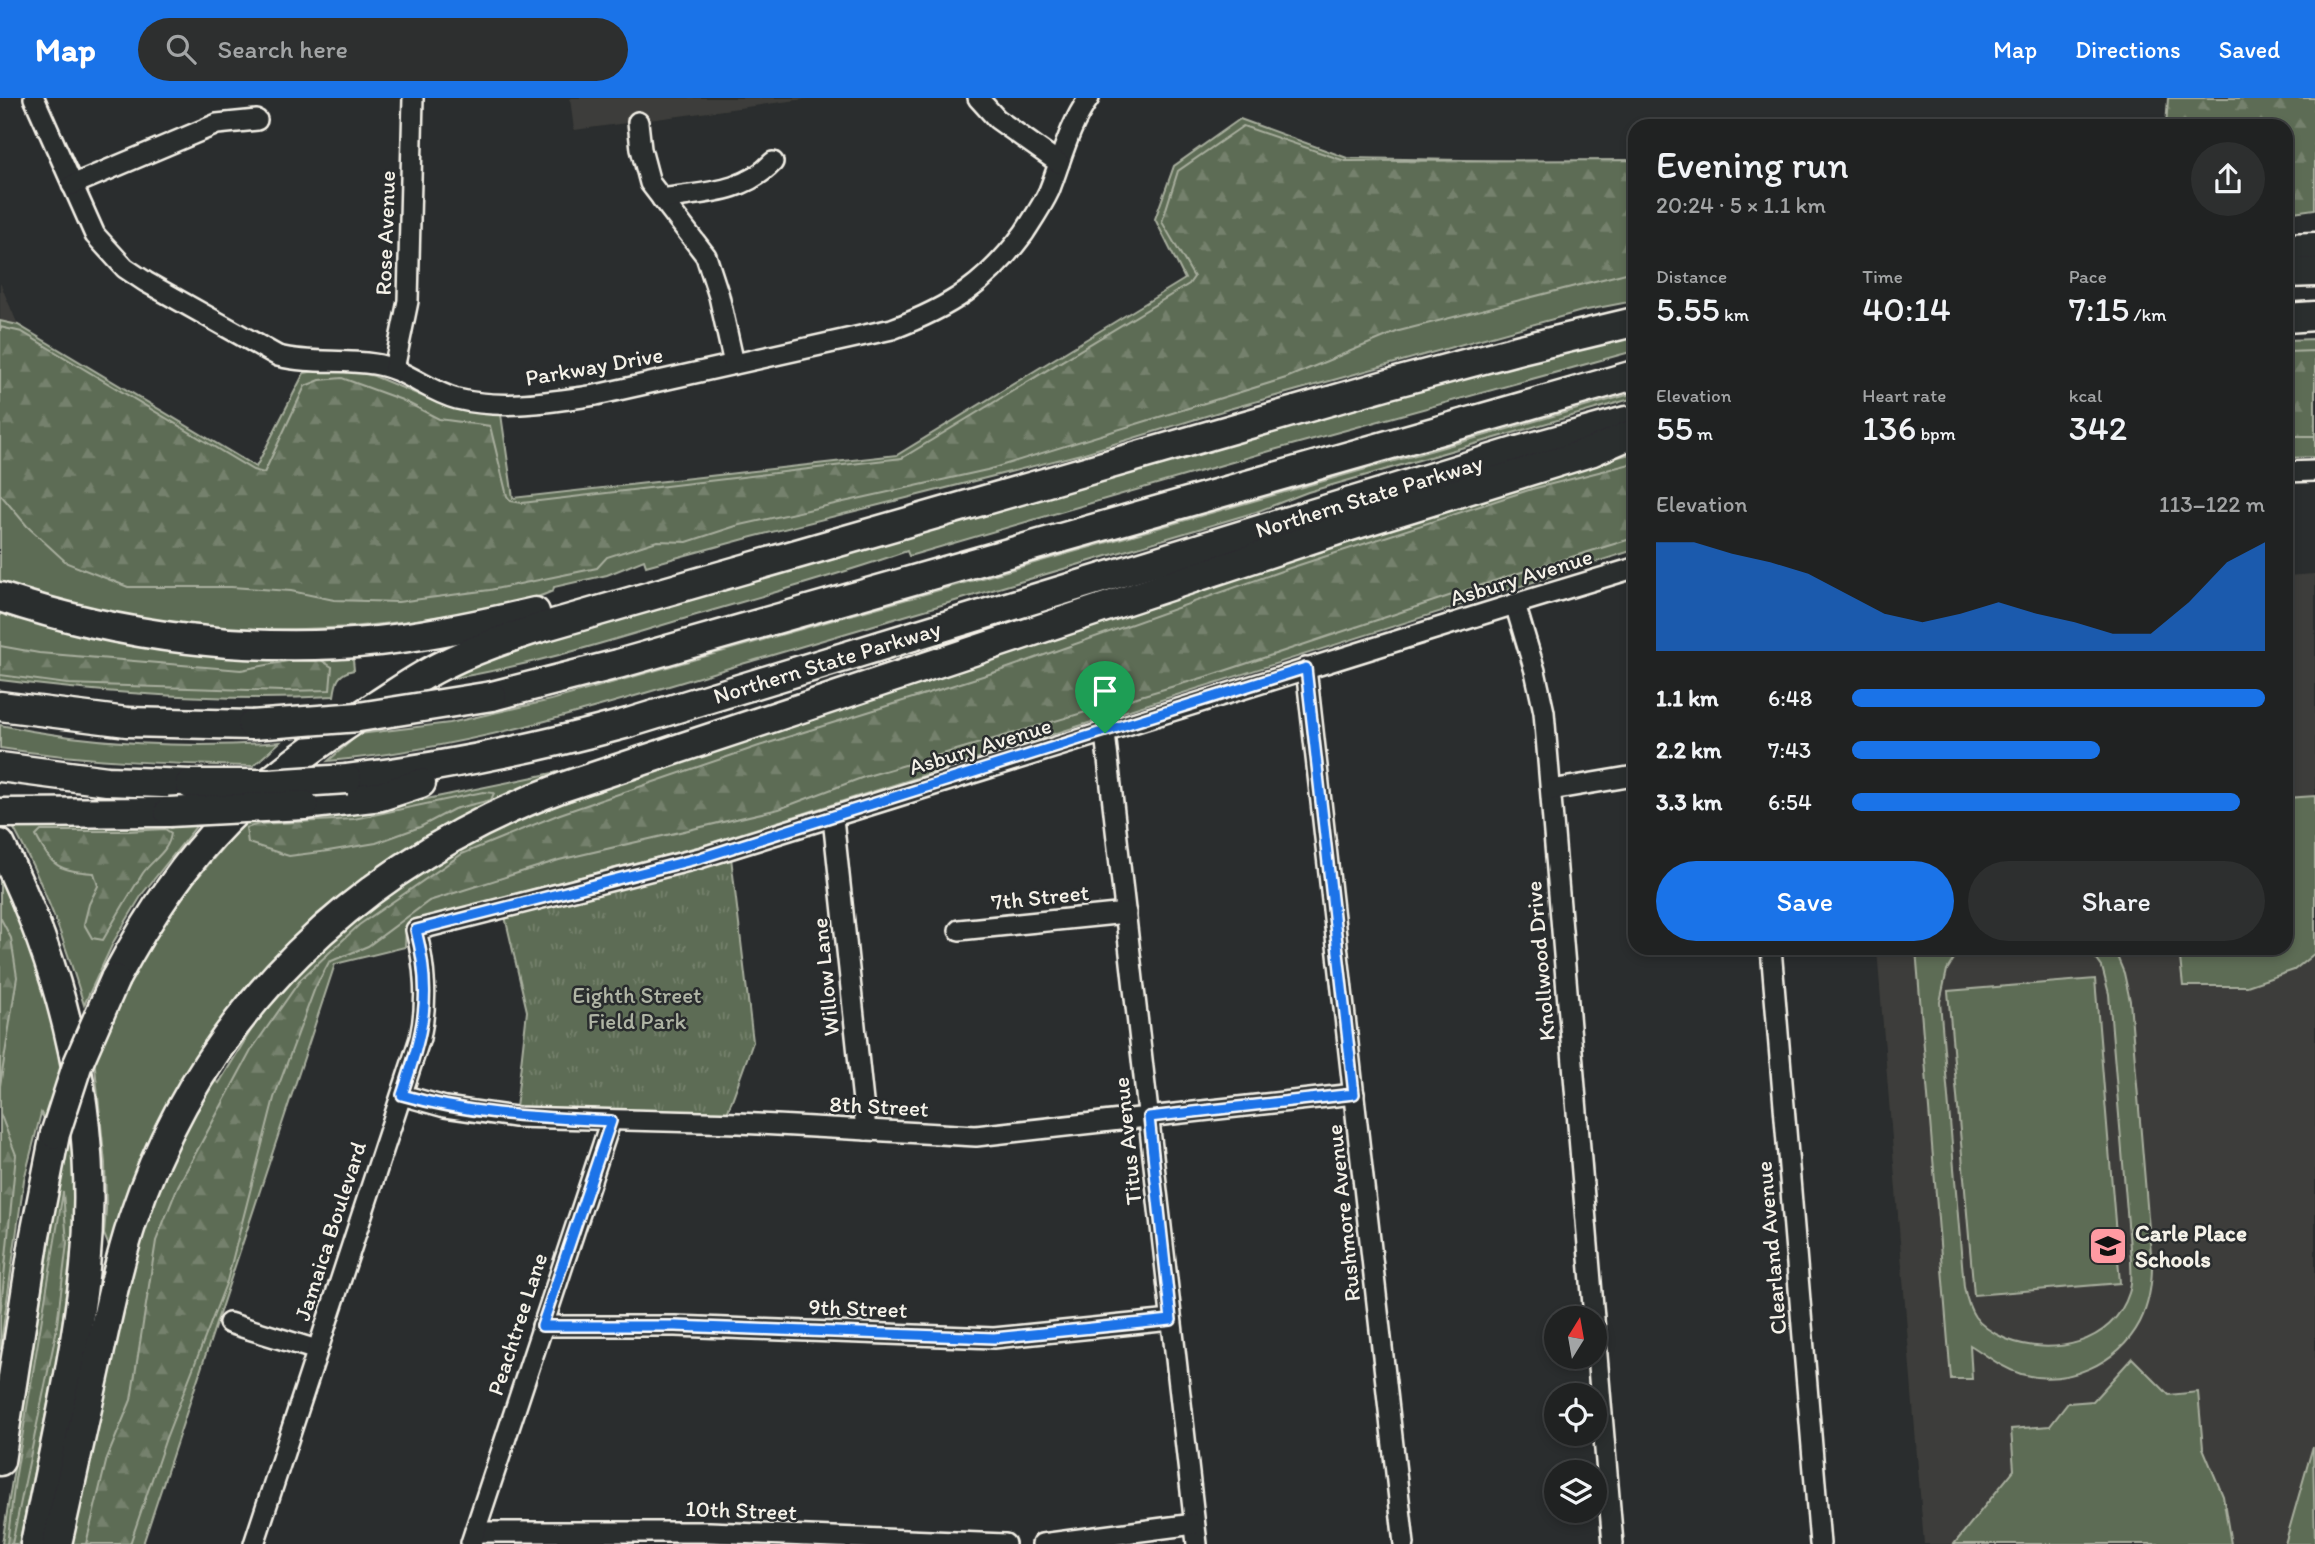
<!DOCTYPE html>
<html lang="en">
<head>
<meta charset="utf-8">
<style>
  body { margin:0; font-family:Itim,sans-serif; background:#2d2f2f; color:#f1f3f6; height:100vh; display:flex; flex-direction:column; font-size:26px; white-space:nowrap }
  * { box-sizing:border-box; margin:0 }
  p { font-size:23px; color:#a2a4a5 }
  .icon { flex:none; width:38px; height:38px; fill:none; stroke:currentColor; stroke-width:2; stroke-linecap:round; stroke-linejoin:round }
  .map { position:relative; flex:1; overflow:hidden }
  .drawer { position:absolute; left:1628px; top:21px; width:665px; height:836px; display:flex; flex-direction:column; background:#202222; border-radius:21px; box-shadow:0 4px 10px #0003,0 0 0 2px #3d3f40 }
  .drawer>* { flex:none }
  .needle { width:46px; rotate:11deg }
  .fabs { position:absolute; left:1544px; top:1208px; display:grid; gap:14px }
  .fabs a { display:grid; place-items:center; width:63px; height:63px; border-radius:50%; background:#202222; box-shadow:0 4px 10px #0003,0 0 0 2px #3d3f40; font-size:35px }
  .pin { position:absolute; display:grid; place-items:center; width:60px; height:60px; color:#fff; margin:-72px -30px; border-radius:50% 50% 50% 0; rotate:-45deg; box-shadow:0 0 7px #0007 }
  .pin .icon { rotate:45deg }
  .round { display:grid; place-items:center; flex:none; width:74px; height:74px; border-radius:37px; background:#2d2f2f }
  .head { display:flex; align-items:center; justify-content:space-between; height:119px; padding:0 28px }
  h1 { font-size:38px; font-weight:600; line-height:52px }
  .metrics { display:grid; grid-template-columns:repeat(3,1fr); gap:10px; height:119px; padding:7px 28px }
  .metrics div { display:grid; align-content:center }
  .metrics b { font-size:35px; font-weight:600 }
  .metrics small { font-size:19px; font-weight:400 }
  .metrics p { font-size:19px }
  .chart { height:196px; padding:14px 28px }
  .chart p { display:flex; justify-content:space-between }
  .chart svg { width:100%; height:126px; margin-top:7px; fill:#1a73e8; opacity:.7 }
  .action { display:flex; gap:14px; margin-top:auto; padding:14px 28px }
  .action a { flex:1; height:80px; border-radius:42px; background:#1a73e8; color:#fff; font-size:28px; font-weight:600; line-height:80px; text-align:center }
  .action a+a { background:#2d2f2f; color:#f1f3f6 }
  ul { padding:0 28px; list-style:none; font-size:23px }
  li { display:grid; grid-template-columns:112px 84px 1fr; align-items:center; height:52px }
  li i { height:18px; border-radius:9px; background:#1a73e8 }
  header { display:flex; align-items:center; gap:42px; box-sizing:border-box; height:98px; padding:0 35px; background:#1a73e8; color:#fff }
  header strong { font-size:33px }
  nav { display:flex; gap:38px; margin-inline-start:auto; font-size:24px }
  .search { width:490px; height:63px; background:#2d2f2f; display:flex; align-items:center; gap:18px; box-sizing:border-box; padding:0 24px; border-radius:38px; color:#a2a4a5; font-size:26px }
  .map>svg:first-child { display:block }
  .built { fill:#3e3e3a }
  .grass { fill:#5d6c54; stroke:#a8ae9e; stroke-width:2 }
  .forest { fill:url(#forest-firs); stroke:#a8ae9e; stroke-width:2 }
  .park { fill:url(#park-tufts); stroke:#a8ae9e; stroke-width:2 }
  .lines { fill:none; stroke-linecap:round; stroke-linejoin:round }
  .minor-casing { stroke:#f4f1e8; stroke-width:24 }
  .highway-casing { stroke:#f4f1e8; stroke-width:33 }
  .minor { stroke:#2a2d2e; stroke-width:19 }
  .highway { stroke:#2a2d2e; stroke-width:28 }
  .highway-bridge-casing { stroke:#f4f1e8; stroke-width:33; stroke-linecap:butt }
  .highway-bridge { stroke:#2a2d2e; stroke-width:28 }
  .route-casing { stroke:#fff; stroke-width:14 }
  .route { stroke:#1a73e8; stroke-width:9 }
  .labels { text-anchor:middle; stroke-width:5; stroke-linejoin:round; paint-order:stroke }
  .street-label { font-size:23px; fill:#f4f1e8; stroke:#2a2d2e }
  .park-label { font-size:23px; fill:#b0b5a5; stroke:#2a2d2e }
  .poi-label { font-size:23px; font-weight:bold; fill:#f4f1e8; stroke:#2a2d2e; text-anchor:start }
</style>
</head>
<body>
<header>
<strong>Map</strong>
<div class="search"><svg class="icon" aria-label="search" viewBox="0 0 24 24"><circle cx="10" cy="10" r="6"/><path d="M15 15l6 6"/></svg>Search here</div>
<nav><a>Map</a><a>Directions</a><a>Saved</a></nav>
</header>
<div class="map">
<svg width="2315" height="1446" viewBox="0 0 2315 1446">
  <defs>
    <pattern id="forest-firs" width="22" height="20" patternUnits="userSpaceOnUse" patternTransform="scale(1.75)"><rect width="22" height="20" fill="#5d6c54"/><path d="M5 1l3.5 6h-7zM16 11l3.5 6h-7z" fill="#75816d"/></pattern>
    <pattern id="park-tufts" width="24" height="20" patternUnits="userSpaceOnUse" patternTransform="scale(1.75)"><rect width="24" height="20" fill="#5d6c54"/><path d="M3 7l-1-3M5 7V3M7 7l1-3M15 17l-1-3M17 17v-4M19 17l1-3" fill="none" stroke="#75816d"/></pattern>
  </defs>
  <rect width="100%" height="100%" fill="#2a2d2e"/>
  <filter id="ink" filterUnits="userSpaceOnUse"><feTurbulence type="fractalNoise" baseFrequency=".0143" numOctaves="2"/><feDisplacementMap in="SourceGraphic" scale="14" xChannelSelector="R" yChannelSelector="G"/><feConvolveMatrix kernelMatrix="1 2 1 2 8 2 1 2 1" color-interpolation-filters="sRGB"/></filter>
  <g filter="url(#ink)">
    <g class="built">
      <path d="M570,0h242l-238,32z"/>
      <path d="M0,185l18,42 -18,-4z"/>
      <path d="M2315,476v970h-391l-47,-595 409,-1v-372z"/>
    </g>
    <g class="grass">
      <path d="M1240,21l107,39 287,5v138l-52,10 -353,98 -148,45 -329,83 -106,29 -2,-6 -37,15 -53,12 -1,4c-31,14 -65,17 -98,23 -150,26 -312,21 -455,-32v-261l18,4 238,142 48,-94 23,-4 24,1 23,6 67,28 60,10 12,84 384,-43 288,-176 -30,-60 19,-53z"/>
      <path d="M1634,233v20l-357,98 -368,107 -2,-5c-71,25 -142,44 -214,65 -83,25 -165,51 -251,64l72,-31 501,-148z"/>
      <path d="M2315,241v118l-29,1v-118z"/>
      <path d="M1634,295v5l-326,94 -52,20c-166,49 -331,98 -497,147 -141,42 -283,89 -431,102l31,-27 91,-11 101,-23z"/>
      <path d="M1634,355v97l-933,296 -275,71 -20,12 -1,18 -70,17 -192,580h-72l74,-328 42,-90 26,-47 6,4 37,-61 74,-83 66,-56 103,-57 402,-141 678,-218z"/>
      <path d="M0,505l352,47 2,20c-16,3 -18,11 -20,26 -112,6 -223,-2 -334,-16z"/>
      <path d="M0,627c89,19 189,24 280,17l-27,24c-84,-2 -169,-5 -253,-18z"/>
      <path d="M558,674l2,5 -100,40 -80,48 -64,50 -71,80 -60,78 -44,91 -25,72 -8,8 -4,-10 2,-25 -1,-46 -11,-105 25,-59 21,-42 54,-75 50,-60 134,-13z"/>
      <path d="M2315,698v157l-21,17 -47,16h-64l-4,-37 107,-1v-150z"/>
      <path d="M198,726l-55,69 -29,48 -30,64c-19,-63 -40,-122 -72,-180z"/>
      <path d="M0,778l21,43 26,79 12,49 14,112v77l-14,114 -40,194h-17l62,-392 -23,-39 -17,67 -24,170z"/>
      <path d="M1916,851h44l-13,21 -7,32 24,285c2,10 5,21 11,30 7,10 20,17 31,22 46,18 107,5 123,-46 4,-11 2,-22 2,-33l-22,-266 -7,-27 -13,-18h25l10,24 6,28 22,264c0,20 -3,39 -12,57 -22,42 -74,65 -119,52 -20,-6 -34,-19 -51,-29l2,34h-21z"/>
      <path d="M2095,881l25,304 -146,12 -26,-304z"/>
      <path d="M2132,1260l37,37 29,-3 5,56 20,48 8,48h-277l60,-74 -3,-41 39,-3 18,-23 25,-2z"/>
      <path d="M2313,1348l2,98h-30z"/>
    </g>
    <g class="forest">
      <path d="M2168,0h147v111l-29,4v-87h-120z"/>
      <path d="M1243,28l102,35 289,-1v111l-235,60 -113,47 -299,92 -251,56 -49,16 -30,-1 -50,16 -10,11 -107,22 -92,12 -64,-2 -43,-9 -60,-4h-103l-61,-24 -40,-37 -27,-32v-167l22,5 231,138 11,3 41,-87 15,-6 22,-2 60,22 37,19 51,7 17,70 4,5 11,2 380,-45 287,-174 5,-7 -32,-55 16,-51z"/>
      <path d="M2315,253v85h-29v-84z"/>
      <path d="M1634,365v75l-125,38 -297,99 -348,102 -85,32 -220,51 -130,41 -61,45 -39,16 -14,26 -41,110 -47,183 -61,157 -36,106h-44l21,-86 24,-58 25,-159 22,-55 74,-137 49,-70 58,-54 103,-71 98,-40 199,-68 243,-76 288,-102 242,-79z"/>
      <path d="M0,548l39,7 202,17 52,-10 26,-1 13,8 -2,23 -48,1 -215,-7 -67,-9z"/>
      <path d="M483,694l11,1 -3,7 -37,9 -34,18 -44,16 -48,8 -39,5 -41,-13 -2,-15 13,-4 95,-5z"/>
      <path d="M165,731l6,4c-2,19 -18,26 -28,40 -14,22 -27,44 -40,67l-11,-2 -8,-14 5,-20 9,-18 -4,-13c-36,-3 -41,-5 -58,-37l5,-5h87z"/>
      <path d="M0,819l11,21 6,39 -17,109z"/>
      <path d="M0,1015l16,42 -16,163z"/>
      <path d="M63,1094l4,51 -11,90 -44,211h-5l8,-64z"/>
    </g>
    <path class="park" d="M730,751l23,193 -29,80 -209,-5 12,-106 -24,-103z"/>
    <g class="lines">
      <defs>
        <g id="minor">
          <path d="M34,0l61,137 30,33 21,14 132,74c32,8 63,3 96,8 30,4 53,27 83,35 45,11 94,3 139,-4l296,-66c59,-22 94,-45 132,-96 9,-14 18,-27 25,-42 13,-33 19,-63 40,-93"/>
          <path d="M978,0l19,21 62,44"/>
          <path d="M638,24l3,27 9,34 56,73 13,40 15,68"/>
          <path d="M72,87l145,-61 40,-4"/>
          <path d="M662,101c41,-7 81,-5 111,-37"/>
          <path d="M394,271l14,-68 5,-203"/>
          <path d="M2286,374l29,-1"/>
          <path d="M1515,506l20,67 9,41 50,606"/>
          <path d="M1306,570l98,876"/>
          <path d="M1105,635l92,811"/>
          <path d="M1551,692l83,-14"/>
          <path d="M833,720l33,312"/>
          <path d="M959,832l167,-17"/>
          <path d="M1771,850l49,596"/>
          <path d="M402,997l43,12 70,10 224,6 237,13 378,-42"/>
          <path d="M1594,1222l19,224"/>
          <path d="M229,1225l88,27"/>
          <path d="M542,1228h133l319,12 177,-18"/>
          <path d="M475,1434h234l296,12"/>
          <path d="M471,1445l140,-423"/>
          <path d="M254,1446l166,-506c8,-37 5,-71 -4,-108l284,-72 815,-254 119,-36"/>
          <path d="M1042,1446l152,-20"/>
        </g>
        <g id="highway">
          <path d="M2286,150l29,-1"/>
          <path d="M2286,175l29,-1"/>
          <path d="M2286,220l29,-2"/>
          <path d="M0,499c120,40 252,57 378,44 54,-6 105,-17 157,-29"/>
          <path d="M492,598l126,-32 1016,-289"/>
          <path d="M0,608l127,16 125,3"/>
          <path d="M0,669l107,14 83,3"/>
          <path d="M347,681c98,-12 186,-30 281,-56l890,-272 108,-30"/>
          <path d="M304,707l77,-9 40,-13"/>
          <path d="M0,715l169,-1"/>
          <path d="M0,746c66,132 100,276 85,424 -10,93 -32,185 -50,276"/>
          <path d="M115,881c30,-56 65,-112 110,-157 45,-45 98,-82 152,-117 22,-14 44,-30 68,-41 30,-15 62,-26 94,-36l850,-244 132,-35 113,-27"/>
          <path d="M0,1363l35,-226 20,-101"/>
          <path d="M57,1446c13,-59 26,-117 39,-176 11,-50 21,-100 37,-149 69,-207 228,-357 430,-432l781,-259 249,-77 41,-18"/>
        </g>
      </defs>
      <use href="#minor" class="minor-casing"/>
      <use href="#highway" class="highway-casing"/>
      <use href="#minor" class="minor"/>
      <use href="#highway" class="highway"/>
      <defs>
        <g id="highway-bridge">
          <path d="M252,627l107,-8 133,-21"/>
          <path d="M190,686h79l78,-5"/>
          <path d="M169,714l135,-7"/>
          <path d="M55,1036l22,-68 38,-87"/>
        </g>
      </defs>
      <use href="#highway-bridge" class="highway-bridge-casing"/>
      <use href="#highway-bridge" class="highway-bridge"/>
    </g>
  </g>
  <g class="lines" filter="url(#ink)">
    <defs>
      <path id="route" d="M1306,570l48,426 -205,23 22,203 -177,18 -319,-12h-133l69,-205c-73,-4 -139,-6 -209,-26 21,-64 31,-98 14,-165l284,-72z"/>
    </defs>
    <use href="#route" class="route-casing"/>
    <use href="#route" class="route"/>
  </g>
  <defs>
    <symbol id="school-square" viewBox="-11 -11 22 22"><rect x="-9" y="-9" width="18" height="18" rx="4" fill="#ff9aa2" stroke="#2a2d2e"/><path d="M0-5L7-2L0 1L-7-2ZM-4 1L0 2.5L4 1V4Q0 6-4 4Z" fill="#111"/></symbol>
  </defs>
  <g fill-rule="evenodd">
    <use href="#school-square" x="2086" y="1126" width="44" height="44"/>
  </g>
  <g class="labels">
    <g class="street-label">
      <text transform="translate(385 135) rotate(-88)" y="8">Rose Avenue</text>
      <text transform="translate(594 268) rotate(-10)" y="8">Parkway Drive</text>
      <text transform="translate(1369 398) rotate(-17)" y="8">Northern State Parkway</text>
      <text transform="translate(1521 479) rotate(-17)" y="8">Asbury Avenue</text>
      <text transform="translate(827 564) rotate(-17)" y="8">Northern State Parkway</text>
      <text transform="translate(980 648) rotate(-17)" y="8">Asbury Avenue</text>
      <text transform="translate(1040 799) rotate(-6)" y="8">7th Street</text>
      <text transform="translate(1540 863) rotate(-95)" y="8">Knollwood Drive</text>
      <text transform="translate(825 879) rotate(-96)" y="8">Willow Lane</text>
      <text transform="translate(879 1008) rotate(3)" y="8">8th Street</text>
      <text transform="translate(1127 1043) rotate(-96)" y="8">Titus Avenue</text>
      <text transform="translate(1343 1115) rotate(-96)" y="8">Rushmore Avenue</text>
      <text transform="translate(330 1133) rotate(-72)" y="8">Jamaica Boulevard</text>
      <text transform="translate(1771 1150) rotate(-95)" y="8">Clearland Avenue</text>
      <text transform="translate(858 1210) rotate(2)" y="8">9th Street</text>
      <text transform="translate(517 1226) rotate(-72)" y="8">Peachtree Lane</text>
      <text transform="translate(741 1412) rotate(2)" y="8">10th Street</text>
    </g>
    <g class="park-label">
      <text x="637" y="905">Eighth Street<tspan x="637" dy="26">Field Park</tspan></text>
    </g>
    <g class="poi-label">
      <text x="2135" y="1143">Carle Place<tspan x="2135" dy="26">Schools</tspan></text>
    </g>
  </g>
</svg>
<div class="fabs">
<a><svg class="needle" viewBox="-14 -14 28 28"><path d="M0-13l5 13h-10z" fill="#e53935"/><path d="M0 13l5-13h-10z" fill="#a2a4a5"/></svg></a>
<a><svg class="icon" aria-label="locate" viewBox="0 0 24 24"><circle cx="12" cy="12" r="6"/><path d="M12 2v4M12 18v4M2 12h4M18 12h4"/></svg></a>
<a><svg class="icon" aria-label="layers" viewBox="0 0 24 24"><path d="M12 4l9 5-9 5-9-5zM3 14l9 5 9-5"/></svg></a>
</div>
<div class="pin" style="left:1105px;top:635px;background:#1e9e55"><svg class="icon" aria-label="arrive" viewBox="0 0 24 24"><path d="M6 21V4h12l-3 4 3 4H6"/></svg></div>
<section class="drawer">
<div class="head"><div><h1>Evening run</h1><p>20:24 · 5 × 1.1 km</p></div><a class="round"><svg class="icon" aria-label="share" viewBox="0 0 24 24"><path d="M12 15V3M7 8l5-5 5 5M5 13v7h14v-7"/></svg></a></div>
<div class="metrics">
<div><p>Distance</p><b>5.55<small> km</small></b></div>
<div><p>Time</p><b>40:14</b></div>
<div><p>Pace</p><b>7:15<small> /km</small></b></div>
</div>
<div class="metrics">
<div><p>Elevation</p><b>55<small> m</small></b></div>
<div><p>Heart rate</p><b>136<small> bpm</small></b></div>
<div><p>kcal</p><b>342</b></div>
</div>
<div class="chart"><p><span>Elevation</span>113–122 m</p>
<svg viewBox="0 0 160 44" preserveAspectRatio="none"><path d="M0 44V6L10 6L20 10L30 13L40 17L50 24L60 31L70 34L80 31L90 27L100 31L110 34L120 38L130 38L140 27L150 13L160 6V44z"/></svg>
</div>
<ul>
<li><b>1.1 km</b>6:48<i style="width:100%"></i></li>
<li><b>2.2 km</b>7:43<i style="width:60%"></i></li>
<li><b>3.3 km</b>6:54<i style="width:94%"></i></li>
</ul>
<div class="action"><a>Save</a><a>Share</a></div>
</section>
</div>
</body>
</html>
